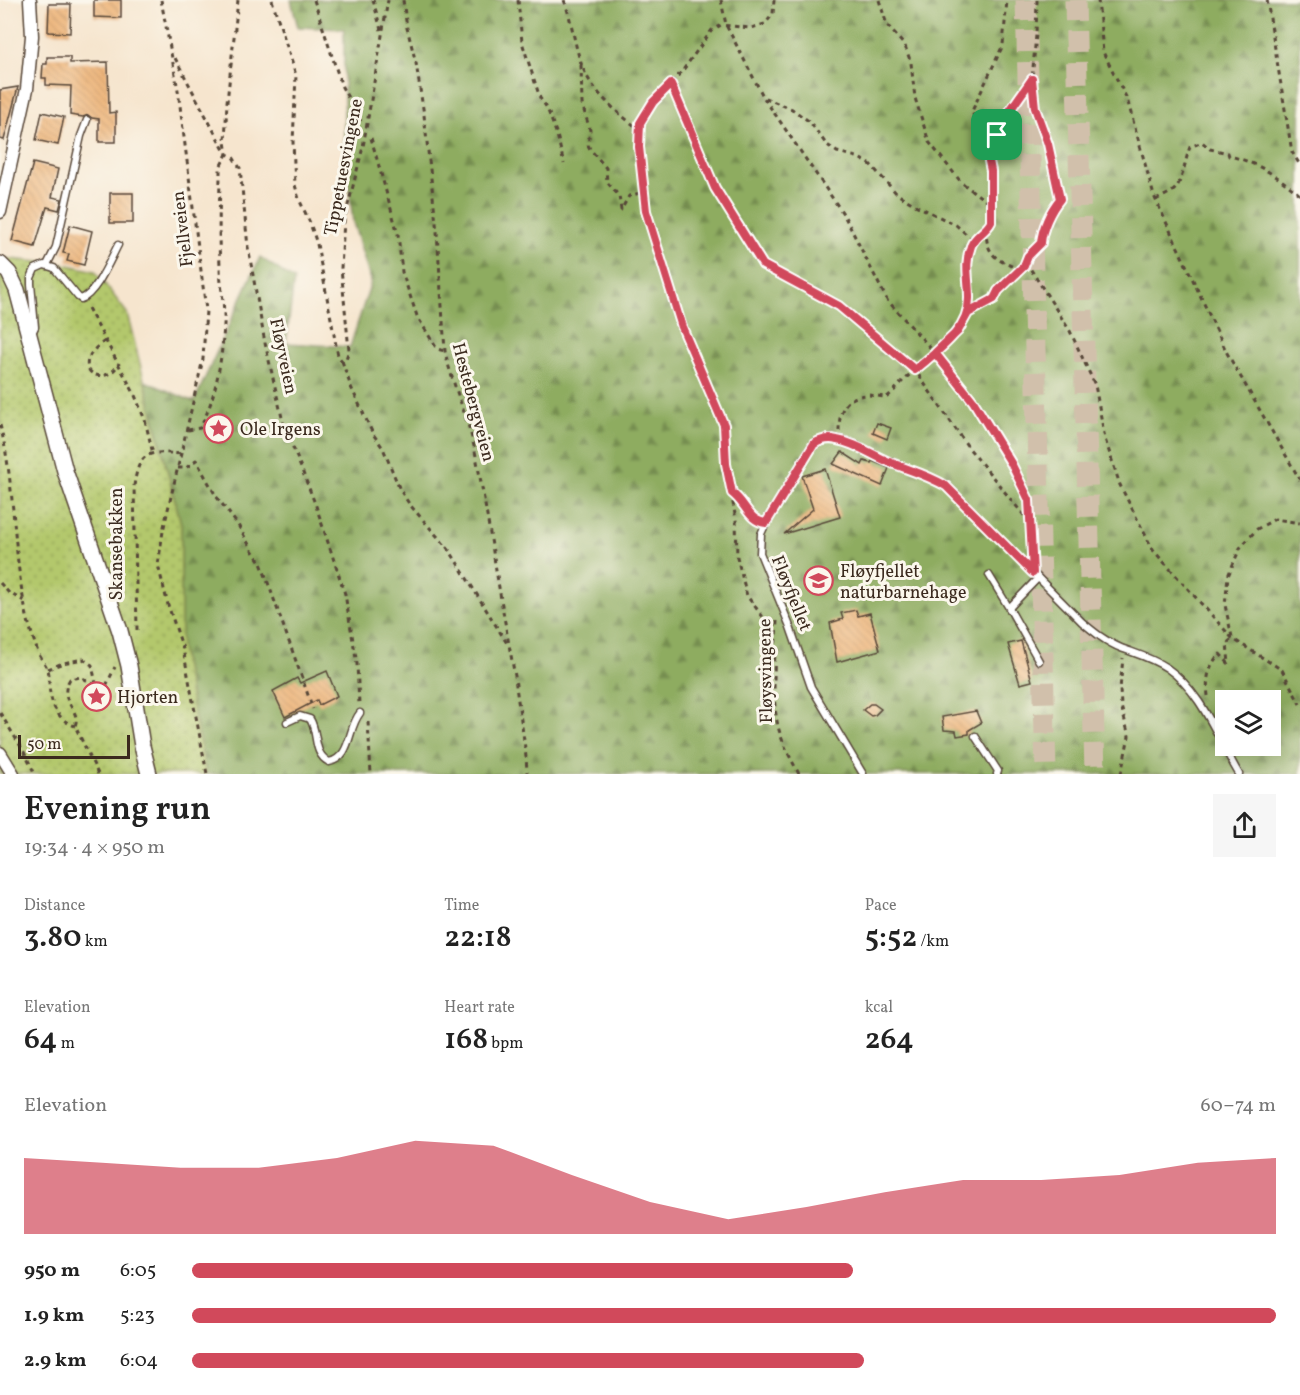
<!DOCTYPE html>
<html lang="en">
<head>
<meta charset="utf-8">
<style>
  body { margin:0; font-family:Vollkorn,serif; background:#f6f6f6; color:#222; height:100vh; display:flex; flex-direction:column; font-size:22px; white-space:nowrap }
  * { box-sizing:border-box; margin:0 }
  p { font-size:20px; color:#767676 }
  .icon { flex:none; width:33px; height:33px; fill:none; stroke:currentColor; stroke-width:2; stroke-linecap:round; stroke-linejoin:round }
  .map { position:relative; height:774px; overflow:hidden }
  .side { display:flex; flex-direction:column; background:#fff; flex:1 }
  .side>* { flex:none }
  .buttons { position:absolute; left:1215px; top:690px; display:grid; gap:12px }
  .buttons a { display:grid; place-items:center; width:66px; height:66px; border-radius:0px; background:#fff; box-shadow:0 6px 24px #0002; font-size:30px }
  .scale { position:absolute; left:18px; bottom:15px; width:112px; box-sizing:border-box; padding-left:6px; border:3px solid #3b2a1e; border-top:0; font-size:16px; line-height:21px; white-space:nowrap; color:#3b2a1e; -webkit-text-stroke:4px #fbf7ec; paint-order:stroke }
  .pin { position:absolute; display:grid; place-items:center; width:51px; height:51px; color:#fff; margin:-26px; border-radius:12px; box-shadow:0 3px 9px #0006 }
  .round { display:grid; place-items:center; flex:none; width:63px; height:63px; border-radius:0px; background:#f6f6f6 }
  .head { display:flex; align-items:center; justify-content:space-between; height:102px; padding:0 24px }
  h1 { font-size:33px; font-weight:600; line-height:45px }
  .figures { display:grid; grid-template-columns:repeat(3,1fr); gap:9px; height:102px; padding:6px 24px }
  .figures div { display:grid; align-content:center }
  .figures b { font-size:30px; font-weight:600 }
  .figures small { font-size:16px; font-weight:400 }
  .figures p { font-size:16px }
  .chart { height:168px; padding:12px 24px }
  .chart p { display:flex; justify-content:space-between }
  .chart svg { width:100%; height:108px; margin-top:6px; fill:#d1495b; opacity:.7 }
  ul { padding:0 24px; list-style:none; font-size:20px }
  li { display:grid; grid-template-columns:96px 72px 1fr; align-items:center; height:45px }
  li i { height:15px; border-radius:8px; background:#d1495b }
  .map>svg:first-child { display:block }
  .forest { fill:url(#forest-firs); stroke:#646b3f; stroke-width:1.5; fill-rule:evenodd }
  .park { fill:url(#park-dots); stroke:#777945; stroke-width:1.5 }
  .building { fill:url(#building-back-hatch) }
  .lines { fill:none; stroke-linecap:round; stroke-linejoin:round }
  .trunk-tunnel { stroke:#d1c0ab; stroke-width:21; stroke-dasharray:21 10; stroke-linecap:butt }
  .service-casing { stroke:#574638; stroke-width:9 }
  .minor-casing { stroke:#574638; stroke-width:15 }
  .tertiary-casing { stroke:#574638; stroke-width:18 }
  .path { stroke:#574638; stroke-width:3; stroke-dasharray:4.5 4.5; stroke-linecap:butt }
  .service { stroke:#fff; stroke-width:6 }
  .minor { stroke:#fff; stroke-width:12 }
  .tertiary { stroke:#fff; stroke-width:15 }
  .route-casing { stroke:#fff; stroke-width:12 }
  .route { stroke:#d1495b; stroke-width:8 }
  .labels { text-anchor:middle; stroke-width:6; stroke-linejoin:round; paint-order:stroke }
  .street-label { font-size:18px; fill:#3b2a1e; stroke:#fbf7ec }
  .poi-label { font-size:18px; fill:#3b2a1e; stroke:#fbf7ec; text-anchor:start }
</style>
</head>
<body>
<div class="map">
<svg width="1300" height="774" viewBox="0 0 1300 774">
  <defs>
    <pattern id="forest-firs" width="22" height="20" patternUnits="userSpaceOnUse" patternTransform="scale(1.5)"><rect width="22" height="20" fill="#8eac60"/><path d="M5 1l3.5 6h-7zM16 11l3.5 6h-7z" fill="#758c4f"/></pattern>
    <pattern id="park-dots" width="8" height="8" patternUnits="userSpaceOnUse" patternTransform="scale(1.5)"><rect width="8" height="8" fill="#b3c86c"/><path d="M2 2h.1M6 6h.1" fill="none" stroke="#93a358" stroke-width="1.8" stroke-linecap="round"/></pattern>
    <pattern id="building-back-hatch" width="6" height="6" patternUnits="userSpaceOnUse" patternTransform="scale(1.5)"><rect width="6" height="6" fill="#edb276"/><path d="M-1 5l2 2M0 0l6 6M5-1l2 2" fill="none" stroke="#c96"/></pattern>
  </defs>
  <rect width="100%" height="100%" fill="#fbf7ec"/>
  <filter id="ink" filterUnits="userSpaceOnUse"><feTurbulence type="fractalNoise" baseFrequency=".0167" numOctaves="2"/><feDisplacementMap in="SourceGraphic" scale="12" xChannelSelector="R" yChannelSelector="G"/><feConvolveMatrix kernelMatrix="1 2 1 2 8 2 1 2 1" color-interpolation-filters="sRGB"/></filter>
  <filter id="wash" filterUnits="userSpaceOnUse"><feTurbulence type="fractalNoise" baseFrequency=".008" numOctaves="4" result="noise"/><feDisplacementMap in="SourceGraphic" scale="24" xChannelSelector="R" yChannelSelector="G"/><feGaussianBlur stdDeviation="1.35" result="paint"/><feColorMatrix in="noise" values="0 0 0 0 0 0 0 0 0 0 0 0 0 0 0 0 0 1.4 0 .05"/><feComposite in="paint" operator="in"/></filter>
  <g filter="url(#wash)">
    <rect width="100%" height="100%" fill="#f6e5ce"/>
    <path class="forest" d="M291,0h1009v774h-1094l-25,-126v-124l-36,-143 49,21 66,-145 34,23 -8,63 64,4 21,-65 -18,-60 -9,-79v-114l-46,-2zM1226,700h44v46h-44z"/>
    <path class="park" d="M0,258l69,7 26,6 32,42 54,211v124l25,126h-206z"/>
    <g id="blocks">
      <g class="building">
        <path d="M94,0h27v18l-27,-1z"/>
        <path d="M49,4h22l-1,29 -22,-1z"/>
        <path d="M47,57h23v6l38,-1 1,51 7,-1v30h-17v-23l-7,-1 -4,-3 -5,2 -13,-2 1,-29 -25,-1v-7h-4l1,-14h4z"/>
        <path d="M18,87l-14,53 -4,-1v-49z"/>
        <path d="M42,112l22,5 -6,28 -22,-5z"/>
        <path d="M33,163l25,6 -6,28 10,2 -3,11 -12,-3 -12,40 -23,-6z"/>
        <rect x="110" y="193" width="23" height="30"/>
        <path d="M70,225l22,6 -8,34 -17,-4 2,-7 -6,-1z"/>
        <path d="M877,423l14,5 -4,11 -14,-6z"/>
        <path d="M842,452l20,13 2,-4 7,2 1,-2 17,7 -7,18 -49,-22z"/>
        <path d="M825,469l15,48 -56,17 29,-25 -11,-33z"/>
        <path d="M856,610l2,6 12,-3 10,37 -43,12 -7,-39 13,-4 -2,-6z"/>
        <path d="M1021,641l11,40 -12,3 -12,-40z"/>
        <path d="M327,671l10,25 -18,9 -2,-5 -32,17 -12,-26 24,-13 3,5z"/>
        <path d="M870,704h4l7,5 -6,6 -4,1 -8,-6z"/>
        <path d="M976,711l5,12 -12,7v4l-12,2 -1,-5 -12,-1 -2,-13z"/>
      </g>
    </g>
  </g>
  <g filter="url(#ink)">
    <use href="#blocks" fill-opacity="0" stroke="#574638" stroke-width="1.5"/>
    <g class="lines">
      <g class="trunk-tunnel">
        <path d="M1026,0l20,774"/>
        <path d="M1075,0l20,774"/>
      </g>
      <defs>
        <g id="service">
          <path d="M47,265l9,-18 25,-111 6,-16"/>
          <path d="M32,333l3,-6 -4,-43v-6l4,-9 9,-4 10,3 24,29 3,2c15,-5 29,-39 37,-54"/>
          <path d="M989,575l20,33"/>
          <path d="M1038,578l-29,30 30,53"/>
          <path d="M287,722l13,-6 10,3c9,14 2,34 19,43 23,-5 18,-33 31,-49"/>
          <path d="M975,736l23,35 -1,3"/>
          <path d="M863,774l-52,-87 -22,-63 -29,-71 1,-19 5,-11 44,-74c5,-6 10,-10 19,-10 23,-1 41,16 61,23 19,8 39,14 57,24l135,136c12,10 24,20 39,26 16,6 31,10 46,20 36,25 50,70 72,106"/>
        </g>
        <g id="minor">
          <path d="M0,212l27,-123 5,-53 -2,-36"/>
          <path d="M0,753l13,21"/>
        </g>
        <path id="tertiary" d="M0,264l9,9 8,17 48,181 55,160 9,35 13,80 7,28"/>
      </defs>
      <use href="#service" class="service-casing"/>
      <use href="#minor" class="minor-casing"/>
      <use href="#tertiary" class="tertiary-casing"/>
      <g class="path">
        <path d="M161,0l17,90 28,220 -3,49 -40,172 -5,34 10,40 15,44 24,125"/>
        <path d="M238,0l-11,102 -2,40 2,12 6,3 7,11 8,79 17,96 18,79 33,84 29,88 12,70 2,40"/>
        <path d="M272,0l24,75 -3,67 2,43 4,14 11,24 7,21 21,112 4,5 4,-2 3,-9 -8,-82 3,-47 19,-74 25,-147"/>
        <path d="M314,0l28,87 19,34"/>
        <path d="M373,0l8,30"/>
        <path d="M403,0l4,28 9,35 8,52 13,117 8,119c7,34 23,65 30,100 15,75 25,150 40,225 3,33 11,65 12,98"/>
        <path d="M518,0l4,42 18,56 7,10 10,27 7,29"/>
        <path d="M564,0c8,21 10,43 17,63 9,27 36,50 58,66"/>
        <path d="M721,0l5,25 38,73 80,117 43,85 48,53 38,48 38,62 18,37 2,22"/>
        <path d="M774,0l-1,14 -8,10 -14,4 -30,-3 -9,5 -29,40 -39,44 -5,15v18l4,45 7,35 32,100 42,98 2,39 10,56 1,37 10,39 29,38"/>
        <path d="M879,0l8,25 18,21 6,17 4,35 14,44 32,40 30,23"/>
        <path d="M1098,0l5,52 24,47 27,97 73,157 73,127"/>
        <path d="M1267,0l25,152 8,13"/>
        <path d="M175,58l49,92"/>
        <path d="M581,65l1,39 8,26 -2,15 2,4 16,19 1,14 12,14 2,14 8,-14 14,-4"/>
        <path d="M671,84l44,104 48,77 76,41 76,64 53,77 63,77 1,32"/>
        <path d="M765,98l27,11 18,13 16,22 11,8 20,5 13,7 27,30 20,12 39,19 17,15"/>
        <path d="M371,138l27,96 4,38 15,44 20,33 8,2"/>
        <path d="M989,154l22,-45 21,-29"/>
        <path d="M1156,200c5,-3 13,-6 18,-10 9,-8 11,-31 16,-43l12,-5 8,7 18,4 1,3c28,6 50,21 71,39"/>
        <path d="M986,229c0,27 11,31 33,40"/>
        <path d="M1026,262l44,69 25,54 10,54 15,46 33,65 80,89 49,31 18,34"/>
        <path d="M88,308l46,85 11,27 8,34"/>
        <path d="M968,313l26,-14 4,-8 26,-25 4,-10 13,-13c1,-14 9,-32 19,-44l-12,-55 -13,-36 -3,-29 4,-44 1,-35"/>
        <path d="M105,341c-41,27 0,50 14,22"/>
        <path d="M342,361l9,26 22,47 10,14 17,42 10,15 40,46 58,94"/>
        <path d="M0,425c19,74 10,155 38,227 2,6 7,11 9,16 3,5 2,13 2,18 2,18 8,34 26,40"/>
        <path d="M188,430l12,-2c16,-30 22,-69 24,-103 1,-20 -4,-40 -4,-60 -2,-33 0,-65 0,-98l7,-13"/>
        <path d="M839,431c0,-20 5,-35 29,-36 6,0 13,2 19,2 8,-6 13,-14 20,-20 23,-20 61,-42 63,-76 0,-20 -7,-37 1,-55 4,-12 15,-14 20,-24v-51l-3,-15 -16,-45 31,-66 4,-45"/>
        <path d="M178,468h8l10,-8 20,36 22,29 14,25 9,13 52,146"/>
        <path d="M731,493l10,6 15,21"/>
        <path d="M0,583l9,10 15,8"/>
        <path d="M777,621c-2,32 -6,74 1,105 4,17 13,33 21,48"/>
        <path d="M137,630l-3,-144c5,-35 14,-35 48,-32"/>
        <path d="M1232,637l-7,-32 3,-29 12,-28 17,-19 18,-10 25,4"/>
        <path d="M48,669l15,-6 20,-4 9,6 4,19"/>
        <path d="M1208,696c-2,-16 0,-31 12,-42l9,10 -2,-21 5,-4"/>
        <path d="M0,713l23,37 12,24"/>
        <path d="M368,722l3,52"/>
        <path d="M98,774l-23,-48c7,-17 -19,-25 -5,-47l11,-2 21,12 4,-3 9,-19"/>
        <path d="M1121,774l8,-38 -8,-30 -1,-17 3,-31"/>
      </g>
      <use href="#service" class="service"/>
      <use href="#minor" class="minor"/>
      <use href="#tertiary" class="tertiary"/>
    </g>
  </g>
  <g class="lines" filter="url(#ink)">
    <defs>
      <path id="route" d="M997,135l-9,21 3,15v51c-5,10 -16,13 -20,24 -7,18 -2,34 -2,51 1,33 -32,54 -54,73l-76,-64 -76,-41 -48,-77 -44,-104 -18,18 -13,21 -1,24 7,64 36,116 42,98 2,39 6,29c14,10 16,28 34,30l48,-79c8,-5 15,-6 23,-4 19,3 35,15 52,22 20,8 39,13 57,24l87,87 -4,-73 -18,-37 -38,-62 -38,-48 23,-22 10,-18 26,-14 4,-8 26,-25 4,-10 13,-13c1,-14 9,-32 19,-44l-12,-55 -13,-36 -3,-29 -21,30 -14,26"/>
    </defs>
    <use href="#route" class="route-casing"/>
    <use href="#route" class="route"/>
  </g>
  <defs>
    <symbol id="sight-ring" viewBox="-11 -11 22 22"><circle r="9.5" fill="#fbf7ec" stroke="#d1495b" stroke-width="1.5"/><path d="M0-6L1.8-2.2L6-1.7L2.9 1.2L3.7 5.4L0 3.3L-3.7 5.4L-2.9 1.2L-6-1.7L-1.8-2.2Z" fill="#d1495b"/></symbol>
    <symbol id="school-ring" viewBox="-11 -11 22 22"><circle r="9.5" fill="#fbf7ec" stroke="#d1495b" stroke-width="1.5"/><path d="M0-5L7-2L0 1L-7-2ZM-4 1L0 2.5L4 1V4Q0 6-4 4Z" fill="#d1495b"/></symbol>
  </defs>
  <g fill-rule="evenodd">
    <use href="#sight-ring" x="202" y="412" width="33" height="33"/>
    <use href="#school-ring" x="802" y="564" width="33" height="33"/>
    <use href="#sight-ring" x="80" y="680" width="33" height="33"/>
  </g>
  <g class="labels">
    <g class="street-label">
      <text transform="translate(343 167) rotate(-79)" y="6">Tippetuesvingene</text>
      <text transform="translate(182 229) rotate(-97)" y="6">Fjellveien</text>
      <text transform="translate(284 356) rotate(78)" y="6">Fløyveien</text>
      <text transform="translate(474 402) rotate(75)" y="6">Hestebergveien</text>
      <text transform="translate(116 544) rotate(-90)" y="6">Skansebakken</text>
      <text transform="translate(792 593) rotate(68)" y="6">Fløyfjellet</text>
      <text transform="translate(765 671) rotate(-91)" y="6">Fløysvingene</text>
    </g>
    <g class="poi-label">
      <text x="240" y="435">Ole Irgens</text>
      <text x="840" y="577">Fløyfjellet<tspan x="840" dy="21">naturbarnehage</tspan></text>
      <text x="117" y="703">Hjorten</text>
    </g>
  </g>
</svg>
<div class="buttons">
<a><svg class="icon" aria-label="layers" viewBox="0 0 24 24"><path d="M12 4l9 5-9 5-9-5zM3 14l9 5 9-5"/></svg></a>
</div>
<div class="scale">50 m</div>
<div class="pin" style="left:997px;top:135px;background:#1e9e55"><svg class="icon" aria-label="arrive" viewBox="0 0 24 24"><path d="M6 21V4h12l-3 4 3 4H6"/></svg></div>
</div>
<section class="side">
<div class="head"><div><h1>Evening run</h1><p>19:34 · 4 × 950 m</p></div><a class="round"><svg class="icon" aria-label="share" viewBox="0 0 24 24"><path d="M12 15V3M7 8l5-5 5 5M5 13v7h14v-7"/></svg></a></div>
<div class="figures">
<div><p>Distance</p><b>3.80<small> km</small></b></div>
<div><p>Time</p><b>22:18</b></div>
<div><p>Pace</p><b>5:52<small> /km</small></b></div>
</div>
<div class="figures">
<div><p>Elevation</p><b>64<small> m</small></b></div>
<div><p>Heart rate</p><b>168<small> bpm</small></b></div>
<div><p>kcal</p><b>264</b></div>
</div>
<div class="chart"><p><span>Elevation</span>60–74 m</p>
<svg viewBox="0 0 160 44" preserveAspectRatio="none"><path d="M0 44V13L10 15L20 17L30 17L40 13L50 6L60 8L70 20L80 31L90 38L100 33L110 27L120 22L130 22L140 20L150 15L160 13V44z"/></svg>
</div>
<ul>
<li><b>950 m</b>6:05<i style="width:61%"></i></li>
<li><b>1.9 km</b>5:23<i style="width:100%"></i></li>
<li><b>2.9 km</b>6:04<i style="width:62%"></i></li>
</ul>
</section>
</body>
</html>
